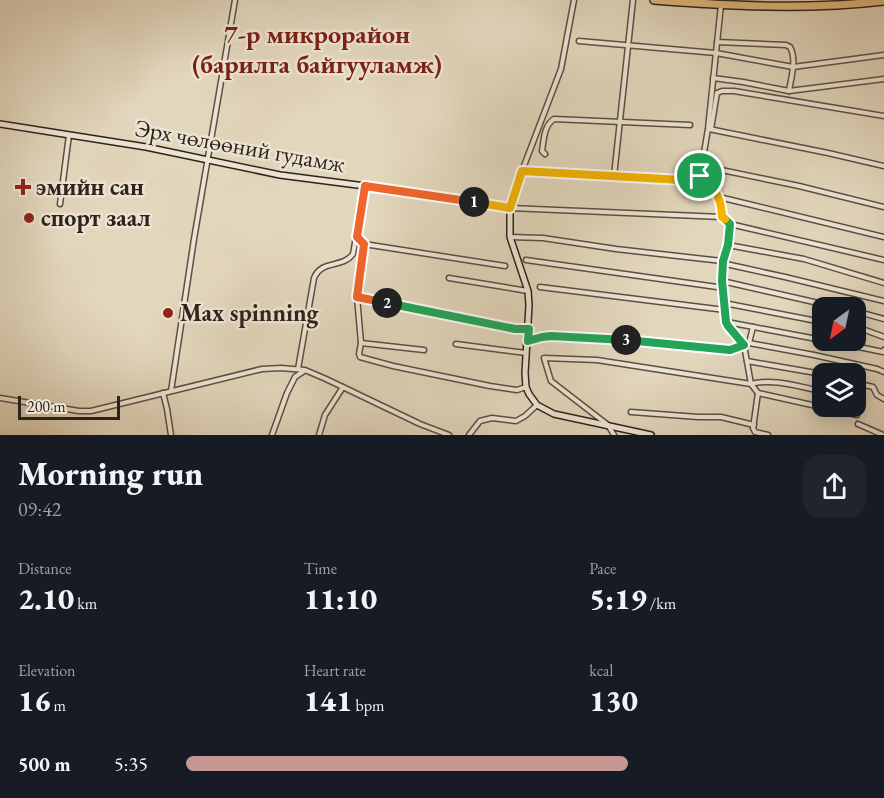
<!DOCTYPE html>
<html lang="en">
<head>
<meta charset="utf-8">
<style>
  body { margin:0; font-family:"EB Garamond",serif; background:#20242c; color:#f1f3f6; height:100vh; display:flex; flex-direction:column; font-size:22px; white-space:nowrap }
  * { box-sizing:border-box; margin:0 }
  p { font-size:20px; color:#9ea1a6 }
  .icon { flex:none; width:33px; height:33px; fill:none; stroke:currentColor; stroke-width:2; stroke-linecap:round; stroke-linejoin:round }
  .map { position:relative; height:435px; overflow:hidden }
  .side { display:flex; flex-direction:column; background:#171b24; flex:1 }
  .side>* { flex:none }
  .needle { width:39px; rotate:213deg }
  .fabs { position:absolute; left:812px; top:297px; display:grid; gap:12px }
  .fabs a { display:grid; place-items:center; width:54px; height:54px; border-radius:12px; background:#171b24; box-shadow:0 3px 15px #0003; font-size:30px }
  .scale { position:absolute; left:18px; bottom:15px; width:102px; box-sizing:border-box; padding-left:6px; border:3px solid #2d231b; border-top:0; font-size:16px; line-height:21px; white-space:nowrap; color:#2d231b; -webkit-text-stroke:4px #ece4d3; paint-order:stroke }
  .pin { position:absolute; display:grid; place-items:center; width:51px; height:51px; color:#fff; margin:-26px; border:3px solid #fff; border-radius:50%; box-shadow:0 2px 6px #0007 }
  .km { position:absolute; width:30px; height:30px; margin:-15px; border-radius:50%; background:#222; color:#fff; font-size:16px; line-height:30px; text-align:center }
  .round { display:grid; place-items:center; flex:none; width:63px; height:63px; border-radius:18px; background:#20242c }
  .head { display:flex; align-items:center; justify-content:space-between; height:102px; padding:0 18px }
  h1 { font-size:33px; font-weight:800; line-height:45px }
  .stats { display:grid; grid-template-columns:repeat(3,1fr); gap:9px; height:102px; padding:6px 18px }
  .stats div { display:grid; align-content:center }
  .stats b { font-size:30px; font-weight:800 }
  .stats small { font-size:16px; font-weight:400 }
  .stats p { font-size:16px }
  ul { padding:0 18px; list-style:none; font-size:20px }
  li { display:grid; grid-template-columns:96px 72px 1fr; align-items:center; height:45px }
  li i { height:15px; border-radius:8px; background:#c59692 }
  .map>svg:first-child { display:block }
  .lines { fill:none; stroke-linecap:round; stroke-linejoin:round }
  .minor-casing { stroke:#5a5043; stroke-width:7 }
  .secondary-casing { stroke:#2d231b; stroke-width:8 }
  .trunk-casing { stroke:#2d231b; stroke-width:10 }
  .minor { stroke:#ece4d3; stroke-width:4 }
  .secondary { stroke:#ece4d3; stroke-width:5 }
  .trunk { stroke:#e1bb7e; stroke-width:7 }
  .split-1-casing { stroke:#fff; stroke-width:12 }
  .split-2-casing { stroke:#fff; stroke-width:12 }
  .split-3-casing { stroke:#fff; stroke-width:12 }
  .split-4-casing { stroke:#fff; stroke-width:12 }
  .split-5-casing { stroke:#fff; stroke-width:12 }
  .split-1 { stroke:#f5b400; stroke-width:8 }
  .split-2 { stroke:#f0652b; stroke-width:8 }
  .split-3 { stroke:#22a559; stroke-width:8 }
  .split-4 { stroke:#22a559; stroke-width:8 }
  .split-5 { stroke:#f5b400; stroke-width:8 }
  .poi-dot { fill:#8f2418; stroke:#ece4d3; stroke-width:2 }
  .labels { text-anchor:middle; stroke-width:5; stroke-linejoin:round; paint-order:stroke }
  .street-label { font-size:24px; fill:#2d231b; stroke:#ece4d3 }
  .poi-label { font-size:24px; font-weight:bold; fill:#2d231b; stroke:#ece4d3; text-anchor:start }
  .neighbourhood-label { font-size:26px; font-weight:bold; fill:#7a1f14; stroke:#ece4d3 }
</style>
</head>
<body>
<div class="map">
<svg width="884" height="435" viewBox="0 0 884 435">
  <rect width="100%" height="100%" fill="#e2d6bc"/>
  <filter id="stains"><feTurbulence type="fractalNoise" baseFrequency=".00333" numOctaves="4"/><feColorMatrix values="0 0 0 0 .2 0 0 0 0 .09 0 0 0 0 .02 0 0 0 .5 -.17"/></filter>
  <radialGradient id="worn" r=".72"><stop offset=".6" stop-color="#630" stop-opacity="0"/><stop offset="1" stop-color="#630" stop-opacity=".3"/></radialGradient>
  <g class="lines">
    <defs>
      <g id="minor">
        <path d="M721,5l-13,124 -8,47c15,16 21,18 22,41l8,7 -2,21 -6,16v20l4,41 2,4 16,19 7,39 7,9 -5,35 2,4 13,3"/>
        <path d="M579,41l137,12 77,14 91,-12"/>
        <path d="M717,42l69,3 4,2c7,12 1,31 -1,44l95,-12"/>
        <path d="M713,78l30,4 46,9"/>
        <path d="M709,129l119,24 56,13"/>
        <path d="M711,129l6,-36 5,-2h12l150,25"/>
        <path d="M545,154l-3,-3c2,-13 2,-25 12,-32l136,6"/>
        <path d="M702,166l97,20 85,21"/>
        <path d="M522,171l39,-102 13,-69"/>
        <path d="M614,176l19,-176"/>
        <path d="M700,176l-6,4h-12l-160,-9 -12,37 212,9"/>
        <path d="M719,197l165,40"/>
        <path d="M60,204l9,-69"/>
        <path d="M730,224l154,36"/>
        <path d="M357,237l7,7 141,22"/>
        <path d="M510,237l33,1 73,11 106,12 4,3 59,13 99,24"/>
        <path d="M364,244l-7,53 4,46 -2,11 1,3 33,9 97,20 27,4 9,-3"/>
        <path d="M728,245l76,14 80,24"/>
        <path d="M526,260l198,28"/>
        <path d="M449,278l79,13"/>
        <path d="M722,281l118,27"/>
        <path d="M540,287l185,23"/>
        <path d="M357,297l158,32h13"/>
        <path d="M724,303l98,19"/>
        <path d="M855,311l29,8"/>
        <path d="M727,322l95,18"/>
        <path d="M855,328l10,2 19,7"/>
        <path d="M826,340l57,12 1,-2"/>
        <path d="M528,341l13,-4 10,-1 29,1 52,3 98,10 19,-7 65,12 63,14 7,3"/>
        <path d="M361,343l63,7"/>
        <path d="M749,343l4,-16"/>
        <path d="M456,344l70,9"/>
        <path d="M747,361l75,13"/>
        <path d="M298,369l16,-91c8,-19 28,-9 39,-24l12,-68"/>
        <path d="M855,383l18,4 4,8 7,4"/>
        <path d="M171,391l23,-152 41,-239"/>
        <path d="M163,393l4,16 4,26"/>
        <path d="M758,393l99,22"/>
        <path d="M0,398l79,13h12l171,-42 19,-1 24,2 21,9 94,45 29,11"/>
        <path d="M855,398l5,1"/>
        <path d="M631,412l67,5h23l33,8"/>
        <path d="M858,424l25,11"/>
        <path d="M272,435l15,-42 8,-16 9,-6"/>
        <path d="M319,435l6,-20 18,-28"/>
        <path d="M469,435l11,-14 12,-3 24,3 9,-5 12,-11"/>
        <path d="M614,435l-6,-10 -57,-44 -7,-23 53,2 154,24c23,-6 48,3 71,7"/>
      </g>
      <path id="secondary" d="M0,124l146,23 134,28 85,11 145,22v29l18,54 1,14 -4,68 1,14 3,7 8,11 17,9 97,21"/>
      <path id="trunk" d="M654,0c77,6 153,10 230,1"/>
    </defs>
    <use href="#minor" class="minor-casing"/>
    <use href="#secondary" class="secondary-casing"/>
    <use href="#trunk" class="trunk-casing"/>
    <use href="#minor" class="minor"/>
    <use href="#secondary" class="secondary"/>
    <use href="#trunk" class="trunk"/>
  </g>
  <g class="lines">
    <defs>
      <path id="split-1" d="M474,202l36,6 12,-37 160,9h12l6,-4"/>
      <path id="split-2" d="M387,303l-30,-6 7,-53 -7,-7 8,-51 109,16"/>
      <path id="split-3" d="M387,303l128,26h14l-1,12 14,-4 9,-1 75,4"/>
      <path id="split-4" d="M626,340l104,10 14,-5 -16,-19 -2,-4 -4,-41 1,-20 5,-16 2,-21 -5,-5"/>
      <path id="split-5" d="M700,176c15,16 21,18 22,41l3,2"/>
    </defs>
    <use href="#split-1" class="split-1-casing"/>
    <use href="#split-2" class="split-2-casing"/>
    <use href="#split-3" class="split-3-casing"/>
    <use href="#split-4" class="split-4-casing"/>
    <use href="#split-5" class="split-5-casing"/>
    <use href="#split-1" class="split-1"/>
    <use href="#split-2" class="split-2"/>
    <use href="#split-3" class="split-3"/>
    <use href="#split-4" class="split-4"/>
    <use href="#split-5" class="split-5"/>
  </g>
  <g class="poi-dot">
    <path d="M20 178h6v6h6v6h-6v6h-6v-6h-6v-6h6z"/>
    <circle cx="29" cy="218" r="6"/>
    <circle cx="168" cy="313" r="6"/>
  </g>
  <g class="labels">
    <g class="street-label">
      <text transform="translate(240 146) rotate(10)" y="8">Эрх чөлөөний гудамж</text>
    </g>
    <g class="poi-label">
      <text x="36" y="195">эмийн сан</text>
      <text x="41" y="226">спорт заал</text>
      <text x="180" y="321">Max spinning</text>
    </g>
    <g class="neighbourhood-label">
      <text x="317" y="43">7-р микрорайон<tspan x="317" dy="30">(барилга байгууламж)</tspan></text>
    </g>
  </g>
  <rect width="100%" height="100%" filter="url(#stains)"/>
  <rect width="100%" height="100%" fill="url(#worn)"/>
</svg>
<div class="fabs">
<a><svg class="needle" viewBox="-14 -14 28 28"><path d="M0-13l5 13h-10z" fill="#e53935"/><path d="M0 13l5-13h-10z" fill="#9ea1a6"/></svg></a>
<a><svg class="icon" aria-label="layers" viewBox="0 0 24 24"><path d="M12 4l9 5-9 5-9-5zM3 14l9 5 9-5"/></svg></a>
</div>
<div class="scale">200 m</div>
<div class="pin" style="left:700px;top:176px;background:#1e9e55"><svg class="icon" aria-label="arrive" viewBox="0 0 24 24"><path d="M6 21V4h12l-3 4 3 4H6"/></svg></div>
<b class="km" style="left:474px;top:202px">1</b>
<b class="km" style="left:387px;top:303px">2</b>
<b class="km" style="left:626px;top:340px">3</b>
</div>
<section class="side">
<div class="head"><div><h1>Morning run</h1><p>09:42</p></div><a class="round"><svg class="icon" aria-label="share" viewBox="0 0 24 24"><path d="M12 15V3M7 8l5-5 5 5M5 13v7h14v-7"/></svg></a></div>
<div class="stats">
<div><p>Distance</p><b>2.10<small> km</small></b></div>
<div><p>Time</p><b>11:10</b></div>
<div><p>Pace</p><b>5:19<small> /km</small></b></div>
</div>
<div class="stats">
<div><p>Elevation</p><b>16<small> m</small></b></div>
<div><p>Heart rate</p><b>141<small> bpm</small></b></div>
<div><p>kcal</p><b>130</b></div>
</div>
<ul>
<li><b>500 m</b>5:35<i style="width:65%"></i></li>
</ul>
</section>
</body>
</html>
